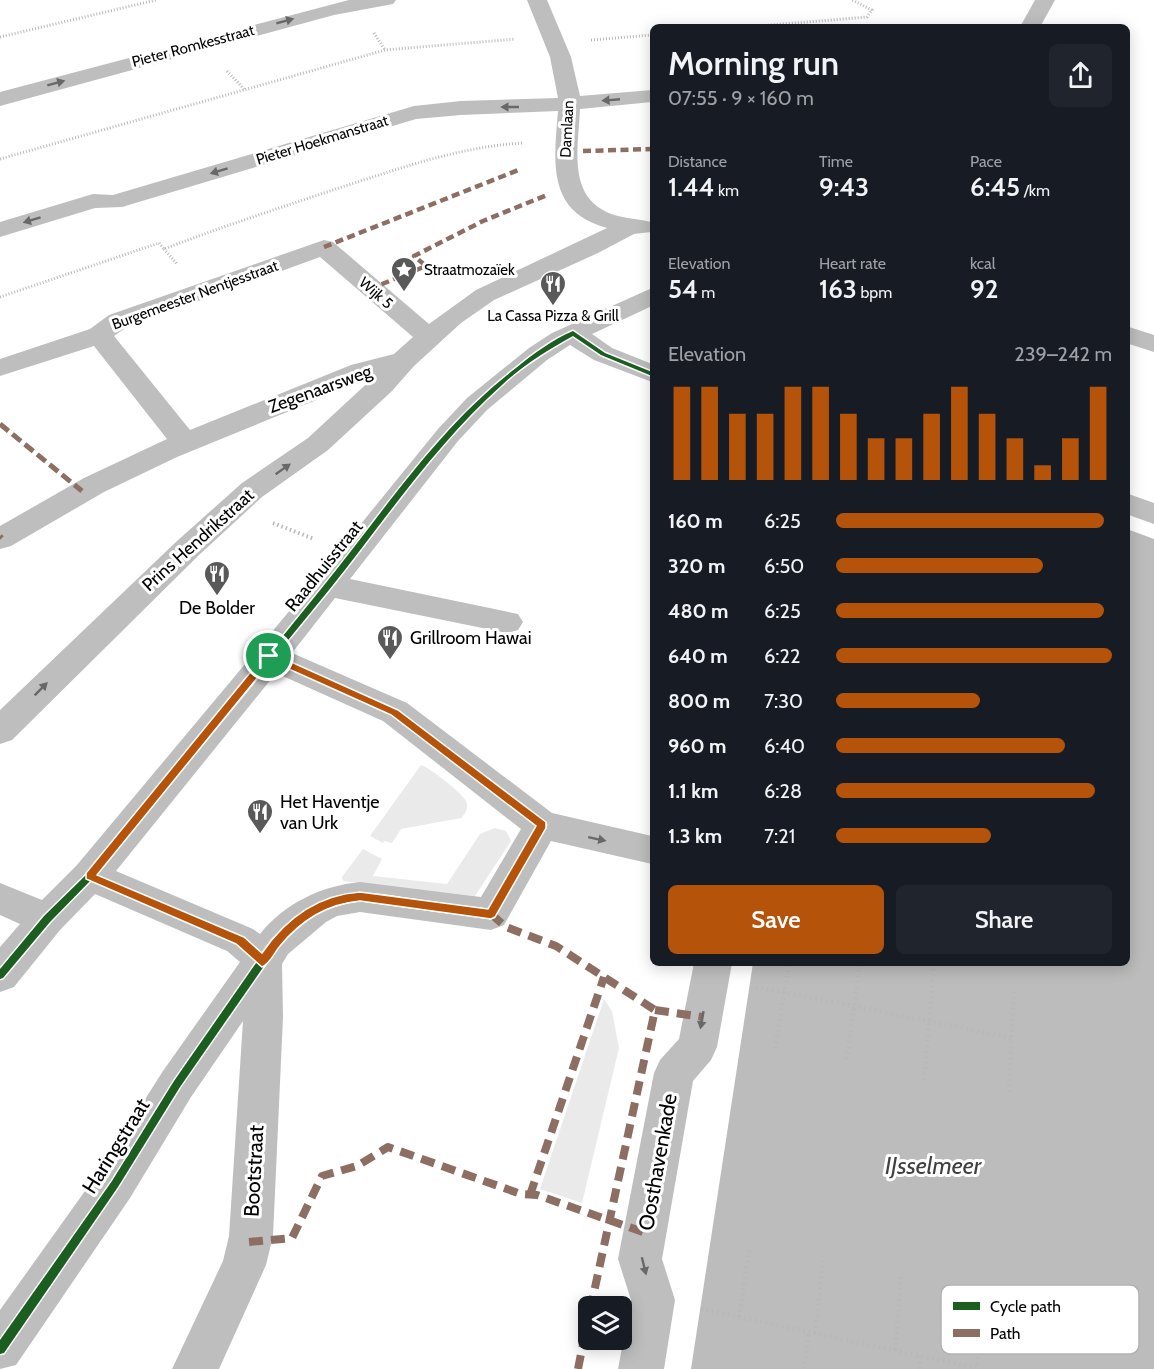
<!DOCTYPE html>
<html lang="en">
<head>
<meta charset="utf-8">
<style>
  body { margin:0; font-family:Cabin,sans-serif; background:#20242c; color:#f1f3f6; height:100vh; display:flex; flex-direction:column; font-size:22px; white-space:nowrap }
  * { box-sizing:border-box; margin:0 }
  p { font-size:20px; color:#9ea1a6 }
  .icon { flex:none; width:33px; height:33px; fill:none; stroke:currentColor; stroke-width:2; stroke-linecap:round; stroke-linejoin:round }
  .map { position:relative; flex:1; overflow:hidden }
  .details { position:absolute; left:650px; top:24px; width:480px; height:942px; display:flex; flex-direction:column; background:#171b24; border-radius:9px; box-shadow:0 3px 15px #0003 }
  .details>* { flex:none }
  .controls { position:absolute; left:578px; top:1296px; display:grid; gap:12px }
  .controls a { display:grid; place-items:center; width:54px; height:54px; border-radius:9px; background:#171b24; box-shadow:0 3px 15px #0003; font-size:30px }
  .pin { position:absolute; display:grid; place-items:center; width:51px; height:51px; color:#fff; margin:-26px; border:3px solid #fff; border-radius:50%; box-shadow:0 2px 6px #0007 }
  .round { display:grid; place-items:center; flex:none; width:63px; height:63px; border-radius:9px; background:#20242c }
  .overview { display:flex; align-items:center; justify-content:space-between; height:102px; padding:0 18px }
  h1 { font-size:33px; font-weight:600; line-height:45px }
  .stats { display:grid; grid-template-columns:repeat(3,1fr); gap:9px; height:102px; padding:6px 18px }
  .stats div { display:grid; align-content:center }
  .stats b { font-size:26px; font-weight:600 }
  .stats small { font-size:16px; font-weight:400 }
  .stats p { font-size:16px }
  .chart { height:168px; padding:12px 18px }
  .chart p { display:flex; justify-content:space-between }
  .chart svg { width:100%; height:108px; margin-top:6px; stroke:#b45309; stroke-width:6 }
  .cta { display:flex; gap:12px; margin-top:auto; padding:12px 18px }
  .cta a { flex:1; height:69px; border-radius:9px; background:#b45309; color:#fff; font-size:24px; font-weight:600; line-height:69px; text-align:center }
  .cta a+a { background:#20242c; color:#f1f3f6 }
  ul { padding:0 18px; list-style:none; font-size:20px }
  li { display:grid; grid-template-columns:96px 72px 1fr; align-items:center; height:45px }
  li i { height:15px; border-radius:8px; background:#b45309 }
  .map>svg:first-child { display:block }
  .green { fill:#eaeaea }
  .water { fill:#bcbcbc }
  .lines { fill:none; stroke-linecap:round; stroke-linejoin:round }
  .path-far2 { stroke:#b8b8b8; stroke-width:3; stroke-dasharray:1 2; stroke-linecap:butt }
  .path-far1 { stroke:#b8b8b8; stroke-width:4; stroke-dasharray:1.5 3; stroke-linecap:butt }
  .path { stroke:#b8b8b8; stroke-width:4.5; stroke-dasharray:1.5 4; stroke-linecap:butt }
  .minor { fill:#bebebe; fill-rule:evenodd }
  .quiet-far2 { stroke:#8d6e63; stroke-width:4.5; stroke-dasharray:8 4.5; stroke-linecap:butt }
  .quiet-far1 { stroke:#8d6e63; stroke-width:5; stroke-dasharray:11 5; stroke-linecap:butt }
  .quiet { stroke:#8d6e63; stroke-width:8; stroke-dasharray:14 8; stroke-linecap:butt }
  .cycleway-casing { stroke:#fff; stroke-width:3 }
  .cycleway { fill:#1b5e20; fill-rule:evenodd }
  .oneway { fill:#686868 }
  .route { fill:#b45309; stroke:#fff; stroke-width:1.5; fill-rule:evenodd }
  .labels { text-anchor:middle; stroke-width:6; stroke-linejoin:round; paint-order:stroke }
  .far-street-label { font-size:15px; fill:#000; stroke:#fff }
  .far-poi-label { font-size:15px; fill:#000; stroke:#fff; text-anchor:start }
  .street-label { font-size:18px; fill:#000; stroke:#fff }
  .poi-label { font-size:18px; fill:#000; stroke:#fff; text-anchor:start }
  .near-street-label { font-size:21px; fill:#000; stroke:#fff }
  .near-water-label { font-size:24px; font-style:italic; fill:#404040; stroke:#fff }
  .key { fill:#fff; stroke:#b2b2b2; stroke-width:1.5 }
  .key-label { font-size:16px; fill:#000 }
</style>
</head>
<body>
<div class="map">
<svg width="1154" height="1369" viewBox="0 0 1154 1369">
  <rect width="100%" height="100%" fill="#fff"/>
  <g class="green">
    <path d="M421,765c8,2 42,29 45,36 3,7 -1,13 -5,17l-60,11 -9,14 -8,-2 -1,2 -13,-7z"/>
    <path d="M495,828l11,3 5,10 -36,55 -132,-15 -1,-4 21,-28 19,10 -9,17 74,8 33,-50z"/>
    <path d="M604,999l8,12 7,37 -37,155 -42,-14z"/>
  </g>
  <path class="water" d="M1127,529l27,10v830h-463l62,-406h373z"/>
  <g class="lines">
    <g class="path-far2">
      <path d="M747,27l120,-10 5,-7 -20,-10"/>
      <path d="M374,33l11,17"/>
      <path d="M0,37l156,-37"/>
      <path d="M591,40l61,-5"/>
      <path d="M227,71l18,19"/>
      <path d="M0,159l385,-109 130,-11"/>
      <path d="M164,249l13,15"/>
      <path d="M0,297l159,-54 5,6c60,-23 121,-43 181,-63 59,-19 115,-39 177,-43"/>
    </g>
    <path class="path-far1" d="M273,523l41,16"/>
    <g class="path">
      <path d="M756,987l256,51"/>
      <path d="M775,1048l14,-85"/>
      <path d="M847,1059l13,-96"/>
      <path d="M924,1080l10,-113"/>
      <path d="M1009,1092l5,-103"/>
      <path d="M701,1309l276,59 4,-68"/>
      <path d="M739,1317l11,-71"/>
      <path d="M815,1333l8,-72"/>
      <path d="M895,1350l6,-73"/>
      <path d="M804,1369l5,-37"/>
      <path d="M919,1369l1,-13"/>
    </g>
    <g class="minor">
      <path d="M349,0h47l-3,4 -59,11 -334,91v-14z"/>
      <path d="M527,0h20l24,57 9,39 72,-6v12l-72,7c-2,42 -14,93 38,107 11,3 22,3 33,6l1,2 -1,8 -17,2 -36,19 -104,47 -33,23 -47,43 -22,25 -64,59 -66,47 -63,58 -187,185 -12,4v-34l177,-169 65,-58 66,-45 67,-62 -198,81 -73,35 -93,54 -11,3v-23l84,-48 83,-39 -73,-93 -94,30v-17l90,-30 19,-14 215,-75 9,2 96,82 47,-34 131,-62c-61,-16 -53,-67 -49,-117l-97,4 -45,4 -294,88 -27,1 -95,29v-15l93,-28 20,1 301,-89 47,-5 97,-3 -8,-41zM320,257l93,80 -19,17 -43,11 -161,65 -76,-94 13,-9z"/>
      <path d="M1035,0h20l-15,27h-20z"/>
      <path d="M652,288v18l-60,28 20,14 40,16v18l-58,-22 -24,-15 -23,15 -60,50 -29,31 -108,138 168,35 5,8 -5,8 -11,3 -172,-35 -43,55 115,50 145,110 100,23v28l-101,-23 -47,84 -13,5 -131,-18 -23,4 -11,6 -38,32 -6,10 1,53 -10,219 -7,29 -47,104h-47l51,-108 6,-25 14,-215 -52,76 -61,101 -114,167 -16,4v-59l100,-140 63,-99 77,-109 -13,-11 -132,-57 -35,36 -46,57 -14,5v-45l20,-23 -20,-9v-32l42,17 35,-35 240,-287 121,-149 29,-31 62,-50 23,-15zM276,673l107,48 138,108 -40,68 -121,-15c-39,4 -75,21 -100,52l-7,-5 -137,-58z"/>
      <path d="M1126,326l28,9v17l-28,-9z"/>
      <path d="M1126,493l28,10v21l-28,-10z"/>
      <path d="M694,963h38l-15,84 -6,13 -18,21 -31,178 13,41 -11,69h-46l13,-69 -13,-41 36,-186 6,-13 19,-21z"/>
    </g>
    <g class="quiet-far2">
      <path d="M583,151l69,-2"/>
      <path d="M324,247l197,-78"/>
      <path d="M370,289l56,-23 -12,-10 69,-35 64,-26"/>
    </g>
    <g class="quiet-far1">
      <path d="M0,424l82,67"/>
      <path d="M0,536l2,2"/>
    </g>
    <g class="quiet">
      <path d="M491,914l15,13 50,19 99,64 -64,296"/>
      <path d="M655,1010l48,7"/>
      <path d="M530,1195l74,-218"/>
      <path d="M249,1242l43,-4 30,-62 35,-10 31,-19 133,47 16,1 109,38"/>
      <path d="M578,1369l10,-50"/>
    </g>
    <defs>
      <g id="cycleway">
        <path d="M573,331l32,22 47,19v4l-51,-21 -28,-19c-25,14 -50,29 -71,49 -67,60 -117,135 -173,205 -78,96 -158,191 -236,288l-43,44 -47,56 -3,1v-10l44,-53 43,-42c77,-96 157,-189 234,-285 62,-76 116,-161 195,-221 17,-14 36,-28 57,-37z"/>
        <path d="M542,822l3,1 1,2 -52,92 -3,1 -131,-18c-38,5 -56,19 -82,46l-98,141 -62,100 -114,166 -4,1v-14l112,-159 62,-100 98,-141c24,-23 52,-46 88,-46 15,-1 31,3 46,5 27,4 55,8 83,11l50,-87z"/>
      </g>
    </defs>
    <use href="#cycleway" class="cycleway-casing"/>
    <use href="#cycleway" class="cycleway"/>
  </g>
  <defs><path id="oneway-solid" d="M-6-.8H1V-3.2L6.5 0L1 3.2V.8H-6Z" transform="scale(1.5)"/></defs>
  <g class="oneway">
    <use href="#oneway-solid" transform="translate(285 21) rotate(-15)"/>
    <use href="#oneway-solid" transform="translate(56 83) rotate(-15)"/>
    <use href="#oneway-solid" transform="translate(611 100) rotate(175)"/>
    <use href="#oneway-solid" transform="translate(510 107) rotate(180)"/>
    <use href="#oneway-solid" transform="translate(219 171) rotate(163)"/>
    <use href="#oneway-solid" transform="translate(32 220) rotate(163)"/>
    <use href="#oneway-solid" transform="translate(283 469) rotate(-35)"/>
    <use href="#oneway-solid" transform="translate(41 689) rotate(-45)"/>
    <use href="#oneway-solid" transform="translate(597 839) rotate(12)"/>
    <use href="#oneway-solid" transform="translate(702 1020) rotate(100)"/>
    <use href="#oneway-solid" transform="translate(644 1266) rotate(76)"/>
  </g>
  <path class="route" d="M269,652l129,58 148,112v6l-51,89 -4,2 -131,-18c-33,3 -59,19 -80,45 -6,7 -9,17 -18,21l-26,-23 -150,-65v-6l180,-220zM271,661l120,54 145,111 -48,83 -128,-17c-42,3 -74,26 -98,61l-18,-16 -147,-62z"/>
  <defs>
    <symbol id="sight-pin" viewBox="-11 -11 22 30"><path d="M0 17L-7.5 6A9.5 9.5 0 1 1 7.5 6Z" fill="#595959" stroke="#fff"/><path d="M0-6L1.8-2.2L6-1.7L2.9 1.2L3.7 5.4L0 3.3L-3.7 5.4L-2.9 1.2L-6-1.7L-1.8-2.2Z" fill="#fff"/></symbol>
    <symbol id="restaurant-pin" viewBox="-11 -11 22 30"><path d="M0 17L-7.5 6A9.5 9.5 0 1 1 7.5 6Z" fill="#595959" stroke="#fff"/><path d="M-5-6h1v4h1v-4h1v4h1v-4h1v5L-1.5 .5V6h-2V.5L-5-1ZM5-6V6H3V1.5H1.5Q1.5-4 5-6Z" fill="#fff"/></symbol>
  </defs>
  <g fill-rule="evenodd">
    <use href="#sight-pin" x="389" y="255" width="30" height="40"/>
    <use href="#restaurant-pin" x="538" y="269" width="30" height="40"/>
    <use href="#restaurant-pin" x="202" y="559" width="30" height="40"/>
    <use href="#restaurant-pin" x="375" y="623" width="30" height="40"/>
    <use href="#restaurant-pin" x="245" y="797" width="30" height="40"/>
  </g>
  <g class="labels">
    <g class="far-street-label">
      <text transform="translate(193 46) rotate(-15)" y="5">Pieter Romkesstraat</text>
      <text transform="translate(567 129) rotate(-87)" y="5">Damlaan</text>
      <text transform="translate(322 140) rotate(-17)" y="5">Pieter Hoekmanstraat</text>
      <text transform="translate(376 293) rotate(41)" y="5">Wijk 5</text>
      <text transform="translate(195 295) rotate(-20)" y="5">Burgemeester Nentjesstraat</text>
    </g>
    <g class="far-poi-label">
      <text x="424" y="275">Straatmozaïek</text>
      <text x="553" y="321" text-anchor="middle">La Cassa Pizza &amp; Grill</text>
    </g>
    <g class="street-label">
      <text transform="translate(320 389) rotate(-20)" y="6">Zegenaarsweg</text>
      <text transform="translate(198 540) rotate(-42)" y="6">Prins Hendrikstraat</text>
      <text transform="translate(324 566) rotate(-51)" y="6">Raadhuisstraat</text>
    </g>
    <g class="poi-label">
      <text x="217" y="614" text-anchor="middle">De Bolder</text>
      <text x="410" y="644">Grillroom Hawai</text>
      <text x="280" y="808">Het Haventje<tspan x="280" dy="21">van Urk</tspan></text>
    </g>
    <g class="near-street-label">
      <text transform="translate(116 1146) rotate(-58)" y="7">Haringstraat</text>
      <text transform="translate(658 1162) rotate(-80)" y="7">Oosthavenkade</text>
      <text transform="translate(254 1171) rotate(-87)" y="7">Bootstraat</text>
    </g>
    <g class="near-water-label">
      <text x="933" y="1174">IJsselmeer</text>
    </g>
  </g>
  <rect x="941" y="1285" width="198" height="69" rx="9" class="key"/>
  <rect x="953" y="1302" width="27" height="8" fill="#1b5e20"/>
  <rect x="953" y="1329" width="27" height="8" fill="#8d6e63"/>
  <g class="key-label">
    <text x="990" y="1312">Cycle path</text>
    <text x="990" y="1339">Path</text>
  </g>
</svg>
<div class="controls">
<a><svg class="icon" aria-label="layers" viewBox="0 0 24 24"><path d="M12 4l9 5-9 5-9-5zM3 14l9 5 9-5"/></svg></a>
</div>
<div class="pin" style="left:269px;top:656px;background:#1e9e55"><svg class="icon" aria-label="arrive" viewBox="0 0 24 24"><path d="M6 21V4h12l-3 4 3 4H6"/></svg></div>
<section class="details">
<div class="overview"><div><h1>Morning run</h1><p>07:55 · 9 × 160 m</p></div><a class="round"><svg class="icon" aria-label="share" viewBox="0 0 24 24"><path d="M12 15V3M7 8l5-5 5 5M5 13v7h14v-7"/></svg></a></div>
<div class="stats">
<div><p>Distance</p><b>1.44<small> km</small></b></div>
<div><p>Time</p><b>9:43</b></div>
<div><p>Pace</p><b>6:45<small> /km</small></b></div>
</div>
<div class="stats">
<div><p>Elevation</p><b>54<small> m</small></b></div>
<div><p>Heart rate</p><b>163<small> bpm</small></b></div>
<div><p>kcal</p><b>92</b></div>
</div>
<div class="chart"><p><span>Elevation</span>239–242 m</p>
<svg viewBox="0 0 160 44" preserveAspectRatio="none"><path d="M5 44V6M15 44V6M25 44V17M35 44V17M45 44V6M55 44V6M65 44V17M75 44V27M85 44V27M95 44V17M105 44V6M115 44V17M125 44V27M135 44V38M145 44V27M155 44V6"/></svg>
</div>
<ul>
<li><b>160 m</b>6:25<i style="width:97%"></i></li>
<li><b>320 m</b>6:50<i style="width:75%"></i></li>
<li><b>480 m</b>6:25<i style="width:97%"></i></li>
<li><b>640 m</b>6:22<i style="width:100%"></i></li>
<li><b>800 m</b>7:30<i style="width:52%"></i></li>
<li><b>960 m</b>6:40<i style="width:83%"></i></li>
<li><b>1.1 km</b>6:28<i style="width:94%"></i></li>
<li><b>1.3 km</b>7:21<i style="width:56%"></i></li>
</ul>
<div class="cta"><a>Save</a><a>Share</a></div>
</section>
</div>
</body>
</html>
